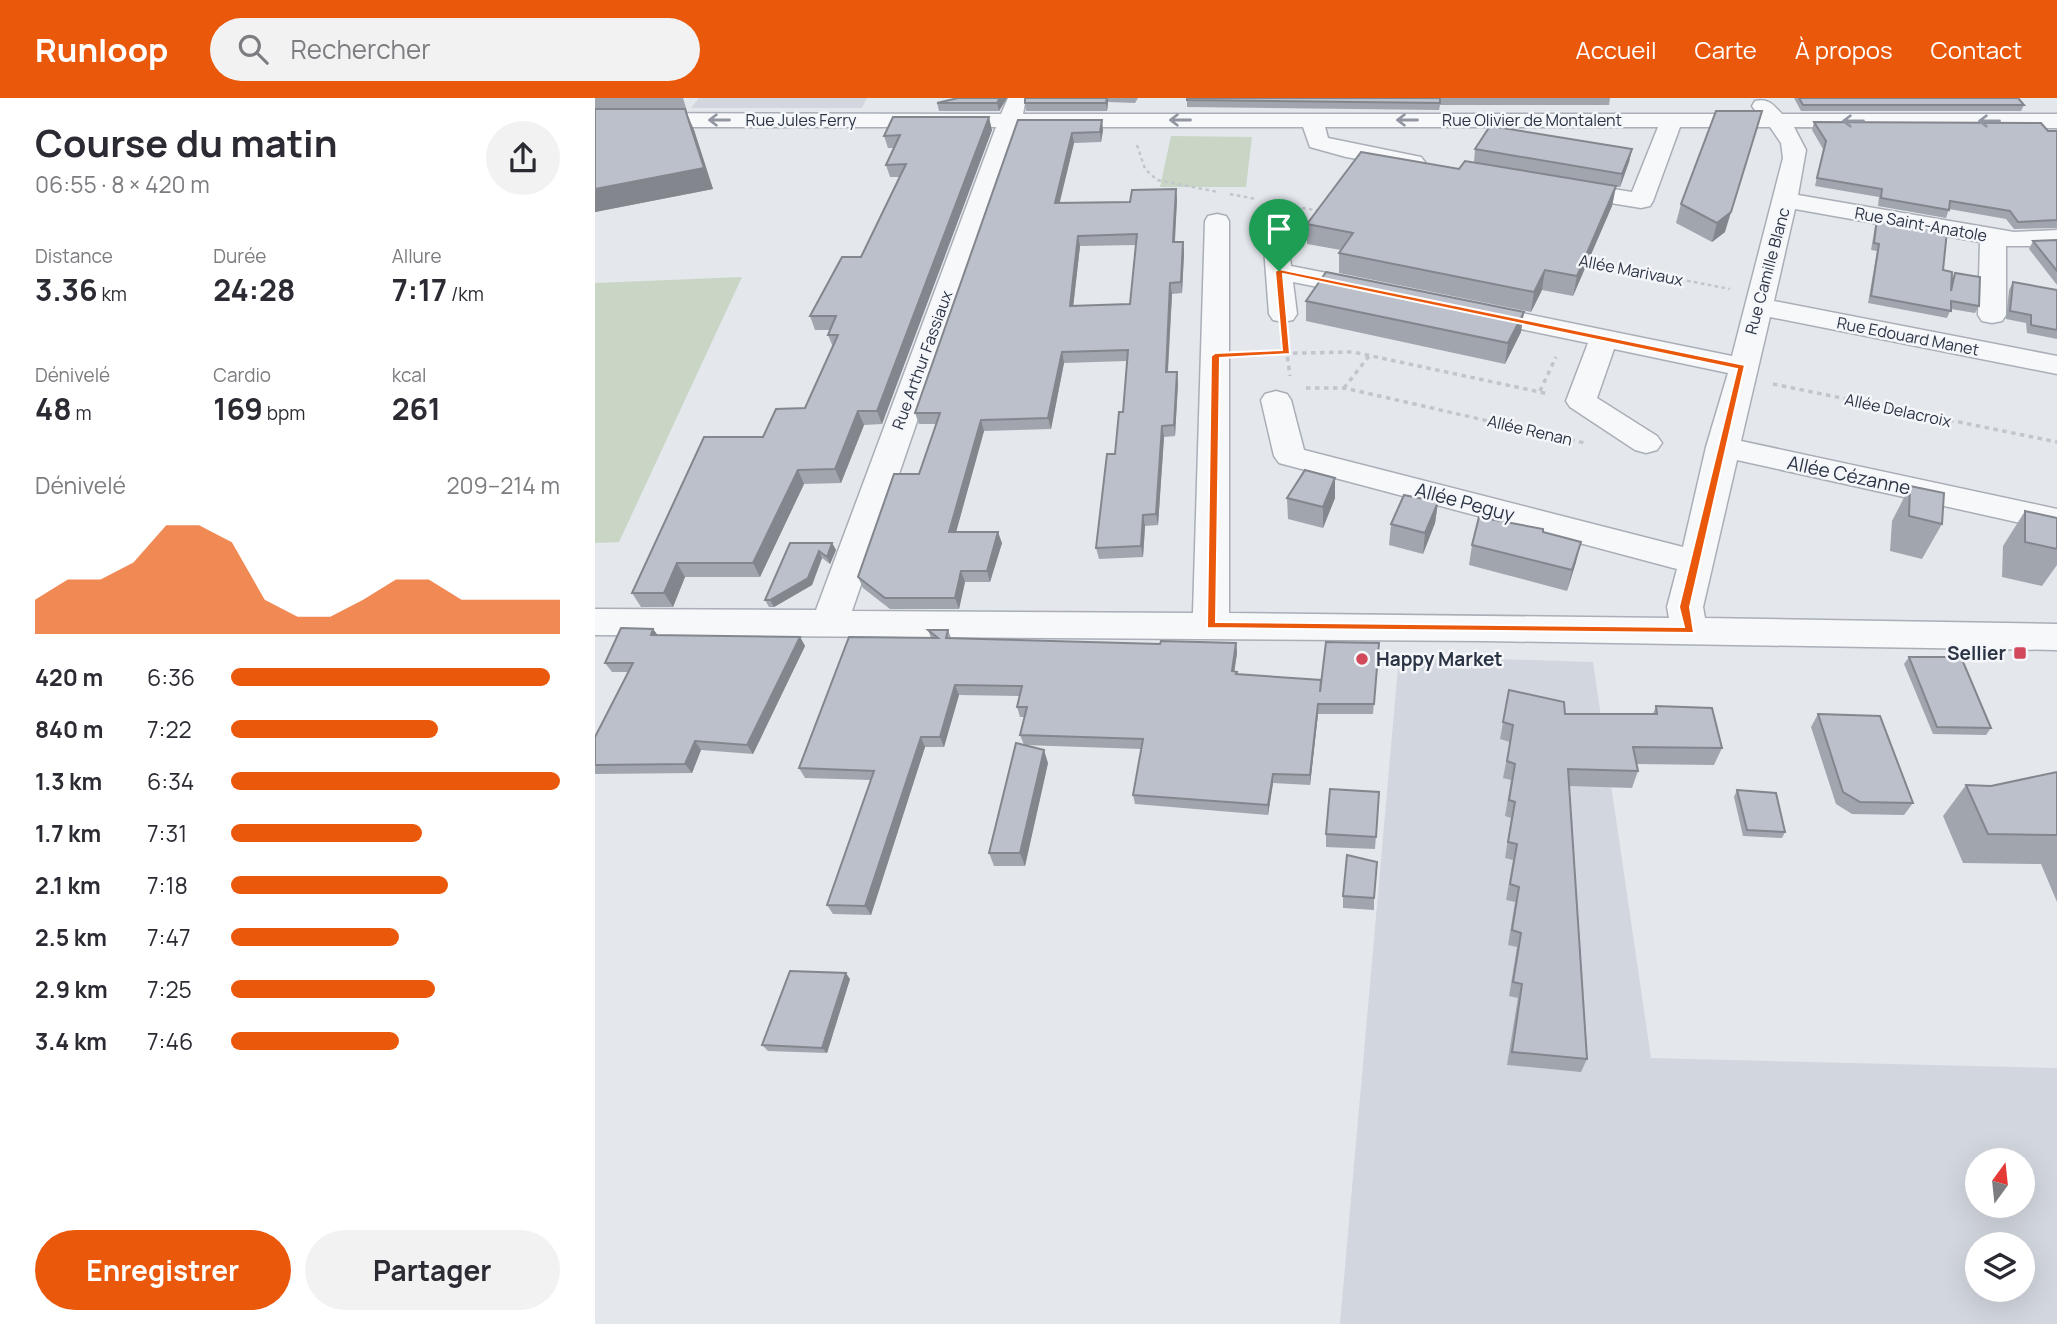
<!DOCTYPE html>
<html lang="fr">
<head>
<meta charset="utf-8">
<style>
  body { margin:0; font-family:Manrope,sans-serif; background:#f2f2f3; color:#2b2b33; height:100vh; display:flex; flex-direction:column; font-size:26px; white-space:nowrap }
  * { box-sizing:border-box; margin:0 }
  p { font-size:23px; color:#7c7c81 }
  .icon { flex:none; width:38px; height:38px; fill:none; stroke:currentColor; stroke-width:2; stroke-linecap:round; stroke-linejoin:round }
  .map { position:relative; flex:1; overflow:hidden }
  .panel { display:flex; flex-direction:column; background:#fff; width:595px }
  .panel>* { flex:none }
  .needle { width:46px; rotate:15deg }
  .fabs { position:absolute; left:1370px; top:1050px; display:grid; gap:14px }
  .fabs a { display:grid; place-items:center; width:70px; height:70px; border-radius:50%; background:#fff; box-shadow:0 7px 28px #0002; font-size:35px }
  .pin { position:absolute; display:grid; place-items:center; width:60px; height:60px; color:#fff; margin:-72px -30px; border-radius:50% 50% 50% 0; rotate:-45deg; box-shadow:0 0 7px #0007 }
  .pin .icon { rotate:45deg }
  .round { display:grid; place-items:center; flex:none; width:74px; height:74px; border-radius:37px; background:#f2f2f3 }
  .headline { display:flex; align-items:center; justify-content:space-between; height:119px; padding:0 35px }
  h1 { font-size:38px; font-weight:700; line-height:52px }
  .metrics { display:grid; grid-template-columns:repeat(3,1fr); gap:10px; height:119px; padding:7px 35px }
  .metrics div { display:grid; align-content:center }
  .metrics b { font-size:30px; font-weight:700 }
  .metrics small { font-size:19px; font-weight:400 }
  .metrics p { font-size:19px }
  .chart { height:196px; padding:14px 35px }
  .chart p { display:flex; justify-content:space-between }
  .chart svg { width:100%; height:126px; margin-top:7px; fill:#ea580c; opacity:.7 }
  .primary-button { display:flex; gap:14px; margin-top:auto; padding:14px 35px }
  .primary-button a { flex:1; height:80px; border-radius:42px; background:#ea580c; color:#fff; font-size:28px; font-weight:700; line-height:80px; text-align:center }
  .primary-button a+a { background:#f2f2f3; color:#2b2b33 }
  ul { padding:0 35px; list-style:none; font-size:23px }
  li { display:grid; grid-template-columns:112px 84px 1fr; align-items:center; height:52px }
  li i { height:18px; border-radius:9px; background:#ea580c }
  header { display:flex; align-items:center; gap:42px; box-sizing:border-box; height:98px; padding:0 35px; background:#ea580c; color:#fff }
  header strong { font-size:33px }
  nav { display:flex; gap:38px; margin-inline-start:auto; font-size:24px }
  .search { width:490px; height:63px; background:#f2f2f3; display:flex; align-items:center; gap:18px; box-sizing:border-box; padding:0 24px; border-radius:38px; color:#7c7c81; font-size:26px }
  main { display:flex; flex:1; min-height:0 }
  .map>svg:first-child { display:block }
  .built { fill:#d2d6de; fill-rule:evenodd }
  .green { fill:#c9d6c5 }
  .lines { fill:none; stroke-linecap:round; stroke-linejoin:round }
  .minor-casing { stroke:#a9aeb7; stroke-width:3 }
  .path-far1 { stroke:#c2c5cb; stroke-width:2.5; stroke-dasharray:3.5 3.5; stroke-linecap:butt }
  .path { stroke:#c2c5cb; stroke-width:3.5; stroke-dasharray:4.5 4.5; stroke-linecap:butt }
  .minor { fill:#f7f8fa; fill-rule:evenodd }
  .wall { fill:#a1a5ae; fill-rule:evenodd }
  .shaded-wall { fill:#83868d }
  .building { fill:#bbc0ca; stroke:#83868d; stroke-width:2; fill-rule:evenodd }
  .oneway { stroke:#9196a0 }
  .route { fill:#ea580c; stroke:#fff; stroke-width:2; fill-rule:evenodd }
  .poi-dot { fill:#d1495b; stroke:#f4f6f9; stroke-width:2.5 }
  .labels { text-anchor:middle; stroke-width:5; stroke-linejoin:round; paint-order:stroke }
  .far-street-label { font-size:16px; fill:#2b3445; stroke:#f4f6f9 }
  .street-label { font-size:19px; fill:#2b3445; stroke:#f4f6f9 }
  .poi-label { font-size:19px; font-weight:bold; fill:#2b3445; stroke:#f4f6f9; text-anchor:end }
</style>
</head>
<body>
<header>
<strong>Runloop</strong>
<div class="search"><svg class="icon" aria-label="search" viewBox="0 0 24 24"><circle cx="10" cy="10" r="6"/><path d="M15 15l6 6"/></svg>Rechercher</div>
<nav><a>Accueil</a><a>Carte</a><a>À propos</a><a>Contact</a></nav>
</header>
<main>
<section class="panel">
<div class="headline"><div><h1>Course du matin</h1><p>06:55 · 8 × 420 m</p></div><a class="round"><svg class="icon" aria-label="share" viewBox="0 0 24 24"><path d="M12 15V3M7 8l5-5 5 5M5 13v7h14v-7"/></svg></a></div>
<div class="metrics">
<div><p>Distance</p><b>3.36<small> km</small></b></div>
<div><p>Durée</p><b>24:28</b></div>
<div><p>Allure</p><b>7:17<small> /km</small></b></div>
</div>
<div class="metrics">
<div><p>Dénivelé</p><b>48<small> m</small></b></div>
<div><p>Cardio</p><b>169<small> bpm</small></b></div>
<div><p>kcal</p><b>261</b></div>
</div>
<div class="chart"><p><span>Dénivelé</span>209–214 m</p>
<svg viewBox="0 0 160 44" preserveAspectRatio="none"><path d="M0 44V32L10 25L20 25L30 19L40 6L50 6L60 12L70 32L80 38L90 38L100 32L110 25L120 25L130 32L140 32L150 32L160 32V44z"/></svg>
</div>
<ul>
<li><b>420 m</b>6:36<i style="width:97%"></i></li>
<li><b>840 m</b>7:22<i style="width:63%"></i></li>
<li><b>1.3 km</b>6:34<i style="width:100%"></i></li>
<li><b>1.7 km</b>7:31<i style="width:58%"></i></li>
<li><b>2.1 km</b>7:18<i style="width:66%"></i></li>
<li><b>2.5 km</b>7:47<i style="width:51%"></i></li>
<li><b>2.9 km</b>7:25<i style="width:62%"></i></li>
<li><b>3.4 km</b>7:46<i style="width:51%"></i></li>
</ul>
<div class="primary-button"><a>Enregistrer</a><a>Partager</a></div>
</section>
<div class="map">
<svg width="1462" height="1226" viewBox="0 0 1462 1226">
  <rect width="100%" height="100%" fill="#e4e7ec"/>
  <g class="built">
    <path d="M104,0h168l-5,10h-171z"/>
    <path d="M804,558l194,6 58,396 406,10v256h-717zM1382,1062h46v46h-46zM1382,1146h46v46h-46z"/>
  </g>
  <g class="green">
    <path d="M576,38l81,1 -6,50h-86z"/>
    <path d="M147,179l-123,265 -24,1v-260z"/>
  </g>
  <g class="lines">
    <defs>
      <g id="minor">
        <path d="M413,0h18l-3,16h735l-6,-8 3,-5c14,-3 18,4 27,13h275v14l-263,-1 12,23 -8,45 216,37 43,-2v16h-51v69l-4,6 -10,2 -10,-2 -4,-6 2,-73 -185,-33 -21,92 283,55v18l-287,-57 -29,124 316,68v22l-320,-71 -34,147 2,11 352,6v26l-571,-9 -891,-6v-26l221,1 180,-483h-401v-14l406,1zM423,29h285l7,20 36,10 67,12 8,-2 4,-5 -4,-5 -93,-19 -3,-11h333l-26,65 -70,-11 -8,2 -4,5 4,5 8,2 79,13 9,-2 3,-5 27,-74h90l11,16 2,15 -51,198 -259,-53 -10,2 -4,6 4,6 125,26 -22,58 4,6 65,43 11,3 11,-3 5,-7 -5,-7 -60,-38 17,-49 114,24 -22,74 -23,100 -379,-97 -13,-50 -4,-6 -11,-3 -11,3 -4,6 13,56 5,7 398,106 -10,38 2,11 -440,-5v-392l-3,-5 -9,-2 -9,2 -3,5 -12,392 -341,-2z"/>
        <path d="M679,116l9,2 3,5 5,45 91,18 4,6 -4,6 -9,2 -80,-16 4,32 -4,6 -10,2 -10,-2 -4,-6 -7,-93 3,-5z"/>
      </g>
    </defs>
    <use href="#minor" class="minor-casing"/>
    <g class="path-far1">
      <path d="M542,47l8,24 12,11 61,12"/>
      <path d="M635,96l26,5"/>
      <path d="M707,110l19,3"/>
      <path d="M989,163l146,28"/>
    </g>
    <g class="path">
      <path d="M690,241l5,37"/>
      <path d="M653,256l105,-2 196,42"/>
      <path d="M1178,286l284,58"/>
      <path d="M711,290h38l241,55"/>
      <path d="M749,290l25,-32"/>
      <path d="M945,293l16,-34"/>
    </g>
    <use href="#minor" class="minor"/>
  </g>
  <g class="wall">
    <path d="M0,0h88l4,13h-2l9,19 19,59 -118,23z"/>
    <path d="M412,0l-8,13h-60l-2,-8z"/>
    <path d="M430,0h113l-3,5 -27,-1 -1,9h-81l-1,-8z"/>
    <path d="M592,0h423l-1,7h-169l-1,5 -252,-3z"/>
    <path d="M1199,0h224l6,7 -3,6h-220z"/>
    <path d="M1121,13l9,121 -13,10 -36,-19 5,-19z"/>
    <path d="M423,22l85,10 -2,12 -27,1 -15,60 71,-1 47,-3 -2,43h8l1,11 -2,40 -10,1 -4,78 10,11 -3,53 -11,1 -6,88 -13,1 -2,31 -44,2 -3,-11 27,-136 4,-51 -63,2 -13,66 -67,2 -28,101 46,11 -12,39h-25l-6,27h-69l-27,-21 -5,-11 61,-103 17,-50h-17l-4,-11zM541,147l-6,59 -57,2 7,-60z"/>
    <path d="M1219,24l243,9v97l-43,1 -8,-10 -57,-10 -3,9 -68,-12 1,-9 -64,-11 8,-37 -11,-19z"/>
    <path d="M397,32l-110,294 -18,1 -23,58 -37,1 -44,93h-75l-12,30h-32l-9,-14 131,-156 42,-29 28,-61 -5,-12 2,-5h-15l-5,-14 51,-59 39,-80h-10l-4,-12 8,-17h-6l-4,-12z"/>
    <path d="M880,51h157l-3,13 -9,25h-4l-4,19 -39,90 -31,-6 -11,22 -192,-39v-20l2,-3 -34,-6v-20l152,-55 15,-7z"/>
    <path d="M1282,121l66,51 9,9 3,-6 24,33 -4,7 -24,-4 -4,9 -79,-15 9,-52 -6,-1 4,-24z"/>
    <path d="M1462,142v45l-28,-36 4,-8z"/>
    <path d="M1418,184l44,8v49l-30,-6 -1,-10 -20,-4 3,-29z"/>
    <path d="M711,203l215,31 -16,32 -199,-43z"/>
    <path d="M1315,388l32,38 -20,35 -32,-8 2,-30z"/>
    <path d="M692,400h48l-12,30 -35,-9z"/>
    <path d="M843,404l-3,21 -12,31 -34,-9 2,-21z"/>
    <path d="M1430,413l32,7v47l-15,21 -40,-9 1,-31z"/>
    <path d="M948,434l33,30 -9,29 -98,-26 3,-20z"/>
    <path d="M195,445h42l4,7 -6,14 -8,-6 -10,27 -38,22h-5l-4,-7z"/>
    <path d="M58,531l5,7 142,1 5,9 -52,108 -52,-4 -9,23 -97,1v-37l33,-65h-16l-7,-9z"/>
    <path d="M333,532h20l3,8 209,6 76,-1 1,10 -3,18 3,3 84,6 58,-37 -6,71h-55l-8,71 -37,-2 -5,32 -133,-11 -2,-9 8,-46 -117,-4 -4,-10 5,-18h-5l-3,-10 3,-11 -61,-1 -15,52h-19l-54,168 -38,-1 -6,-9 44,-125 -66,-2 -6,-10 132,-130z"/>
    <path d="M1314,559l82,71 -5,7 -53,-1 -29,-70z"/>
    <path d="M914,592l56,24h88l3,-8 66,42 -8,17 -78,-1 2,7 -6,17 -63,-2 18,273 -6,13 -74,-7 11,-67 -9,-2 8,-49 -9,-2 7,-43 -9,-2 7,-40 -8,-2 6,-40 -6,-2 6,-36 -8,-2 7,-36 -10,-3z"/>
    <path d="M1223,616l95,89 -9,12 -52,-1 -16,-10 -25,-77z"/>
    <path d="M453,665l-23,103h-31l-5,-13z"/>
    <path d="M1462,674v130l-16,-38 -78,-1 -20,-47 23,-31 25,1z"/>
    <path d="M1142,692l48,42 -3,6 -39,-2 -9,-39z"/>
    <path d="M784,694l-4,57 -49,-2v-13z"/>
    <path d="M748,798l31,2v12l-31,-2z"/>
    <path d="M255,881l-23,74 -59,-2 -6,-6z"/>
  </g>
  <g class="shaded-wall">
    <path d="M405,0h7l-8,13 -2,-8z"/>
    <path d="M512,0h1v4l-1,9 -1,-8z"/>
    <path d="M90,11l9,21 19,59 -118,23v-23z"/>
    <path d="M1167,13l-37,121 -13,10 5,-19z"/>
    <path d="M394,19l3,13 -110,294 -5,-13z"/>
    <path d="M507,22l1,10 -2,12 -1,-10z"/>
    <path d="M477,35l2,10 -17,71 -2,-11z"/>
    <path d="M1037,51l-3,13 -9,25 2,-13z"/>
    <path d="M1021,88l-4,20 -39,90 4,-20z"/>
    <path d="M581,91l1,10 -3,54 -1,-11z"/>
    <path d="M483,138l2,10 -8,71 -2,-11z"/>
    <path d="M588,144l1,11 -2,40 -1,-11z"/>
    <path d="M950,172l-3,20 -11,22 3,-20z"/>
    <path d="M575,185l2,11 -5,89 -1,-11z"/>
    <path d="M929,214l-3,20 -16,32 3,-21z"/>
    <path d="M467,254l2,11 -13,66 -3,-11z"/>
    <path d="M582,274l1,11 -3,53 -1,-11z"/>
    <path d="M263,313l6,14 -23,58 -6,-14z"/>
    <path d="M386,322l3,11 -31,112 -4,-11z"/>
    <path d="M567,328l2,11 -6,88 -2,-11z"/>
    <path d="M203,372l6,14 -44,93 -7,-14z"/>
    <path d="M740,380v20l-12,30v-21z"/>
    <path d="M843,404l-3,21 -12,31 2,-21z"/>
    <path d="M548,417l2,11 -2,31 -2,-11z"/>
    <path d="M403,434l4,11 -12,39 -3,-11z"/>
    <path d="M986,444l-5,20 -9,29 5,-21z"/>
    <path d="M237,445l4,7 -6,14 -3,-7z"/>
    <path d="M224,453l3,7 -10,27 -38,22 -4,-7z"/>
    <path d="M82,465l8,14 -12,30 -9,-14z"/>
    <path d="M366,473l4,11 -6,27 -4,-11z"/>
    <path d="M58,531l7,9 -9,-3z"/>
    <path d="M205,539l5,9 -52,108 -6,-9z"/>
    <path d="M641,545l1,10 -4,28 -1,-10z"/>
    <path d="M360,587l4,10 -15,52 -4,-10z"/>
    <path d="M723,606v10l-8,71v-10z"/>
    <path d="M326,639l4,10 -54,168 -6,-9z"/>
    <path d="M100,643l6,9 -9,23 -7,-9z"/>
    <path d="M449,652l4,13 -23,103 -5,-13z"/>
    <path d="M678,676v9l-5,32v-10z"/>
    <path d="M251,875l4,6 -23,74 -5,-5z"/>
  </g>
  <g class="building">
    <path d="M363,0h42l-3,5h-60z"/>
    <path d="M430,0h82l-1,5h-81z"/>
    <path d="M592,0h253v5l-253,-3z"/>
    <path d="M1204,0h219l6,7h-221z"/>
    <path d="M0,11h90l19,59 -109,21z"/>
    <path d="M1121,13h46l-31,101 -14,11 -36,-19z"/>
    <path d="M298,19h96l-112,294h-19l-23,58 -37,1 -45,93h-76l-13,30h-32l72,-156h59l13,-28 29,-1 33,-73h-10l8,-19h-26l32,-59h19l45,-93 -20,1 14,-30 -16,1z"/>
    <path d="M423,22h84l-2,12 -28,1 -17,70 75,-1 2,-12 44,-1 -3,53h10l-2,40 -11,1 -4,89h11l-3,53 -12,1 -6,88 -13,1 -2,31 -45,2 11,-94h8l4,-42h4l5,-62 -66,2 -14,66 -67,2 -32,112h49l-11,39h-26l-6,27h-70l-27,-21 36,-103h25l21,-61h-25zM542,136l-7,70 -60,2 8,-70z"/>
    <path d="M1219,24l227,1 7,8h9v89l-39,2 -8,-11 -60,-10 -1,9 -68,-12 1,-9 -65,-11 9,-37z"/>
    <path d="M895,28l142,23 -10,25 -147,-25z"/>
    <path d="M766,54l98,17 6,-8 151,25 -39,90 -32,-6 -11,22 -195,-39 14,-20 -46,-9z"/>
    <path d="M1282,121l70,12 -4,39 9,2 -1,19 4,-18 25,4 -1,29 -28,-5v10l-80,-15 8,-52 -5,-1z"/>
    <path d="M1462,142v31l-24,-30z"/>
    <path d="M731,174l198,40 -16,31 -202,-42z"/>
    <path d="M1418,184l44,8v40l-26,-5v-10l-21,-4z"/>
    <path d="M710,372l30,8 -12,29 -36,-9z"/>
    <path d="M1315,388l34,7 -2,31 -33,-8z"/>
    <path d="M809,397l34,7 -13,31 -34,-9z"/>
    <path d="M1430,413l32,7v31l-32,-7z"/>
    <path d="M884,419l64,12v3l38,10 -9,28 -100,-25z"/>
    <path d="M195,445h42l-5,14 -8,-6 -11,27 -38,22h-5z"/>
    <path d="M26,530l32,1 -2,6 149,2 -53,108 -52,-4 -10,23 -90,1v-28l38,-74h-28z"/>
    <path d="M333,532h20l-2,8 214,6 1,-3 75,2 -4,28 5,1 -1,2 85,6 -1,12 6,-50 53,1 -5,61h-56l-8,71 -37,-1 -5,31 -135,-10 10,-56 -123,-4 7,-28h-10l5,-21 -67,-1 -15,52h-19l-56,169 -38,-1 47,-134 -75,-3 50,-131 89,1z"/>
    <path d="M1314,559h52l30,71 -54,-1z"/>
    <path d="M914,592l55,12 1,12h92l-1,-8 56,2 10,40 -89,-1 5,24 -70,-2 19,290 -75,-7 10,-68 -9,-2 8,-49 -9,-3 7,-43 -9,-3 7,-40 -9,-2 7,-40 -6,-2 6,-36 -8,-3 6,-36 -10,-3z"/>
    <path d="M1223,616l62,2 33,87 -53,-1 -17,-10z"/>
    <path d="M421,645l28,7 -24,103h-31z"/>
    <path d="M1462,674v63l-69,-1 -22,-49 25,1z"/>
    <path d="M735,691l49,3 -3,45 -50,-3z"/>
    <path d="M1142,692l39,3 9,39 -38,-2z"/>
    <path d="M752,757l30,7 -3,36 -31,-2z"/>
    <path d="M195,873l56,2 -24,75 -60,-3z"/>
  </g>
  <defs><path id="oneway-shaft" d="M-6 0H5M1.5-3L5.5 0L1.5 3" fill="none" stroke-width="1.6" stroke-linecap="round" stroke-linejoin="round" transform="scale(1.75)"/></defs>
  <g class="oneway">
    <use href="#oneway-shaft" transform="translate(124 22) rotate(-180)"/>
    <use href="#oneway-shaft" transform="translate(585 22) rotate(180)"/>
    <use href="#oneway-shaft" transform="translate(812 22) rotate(-180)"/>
    <use href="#oneway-shaft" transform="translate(1258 23) rotate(-180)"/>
    <use href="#oneway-shaft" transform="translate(1394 23) rotate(-180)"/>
  </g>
  <path class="route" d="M684,171l466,96 -55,242 4,26 -487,-5 4,-272 4,-3 67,-3 -7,-79zM688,176l454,95 -58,238 5,20 -468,-5 4,-264 70,-4z"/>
  <g class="poi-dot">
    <rect x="1418" y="548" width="14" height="14" rx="3.5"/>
    <circle cx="767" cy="561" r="7"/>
  </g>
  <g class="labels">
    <g class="far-street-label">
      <text x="206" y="28">Rue Jules Ferry</text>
      <text x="937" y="28">Rue Olivier de Montalent</text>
      <text transform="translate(1326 126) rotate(10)" y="6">Rue Saint-Anatole</text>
      <text transform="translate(1036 172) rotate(11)" y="6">Allée Marivaux</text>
      <text transform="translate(1172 173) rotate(-75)" y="6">Rue Camille Blanc</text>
      <text transform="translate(1313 238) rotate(11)" y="6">Rue Edouard Manet</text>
      <text transform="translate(327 262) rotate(-70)" y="6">Rue Arthur Fassiaux</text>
      <text transform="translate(1303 312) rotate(12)" y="6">Allée Delacroix</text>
      <text transform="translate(935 332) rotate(13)" y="6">Allée Renan</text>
    </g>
    <g class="street-label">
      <text transform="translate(1254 377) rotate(12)" y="7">Allée Cézanne</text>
      <text transform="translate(870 404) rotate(15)" y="7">Allée Peguy</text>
    </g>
    <g class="poi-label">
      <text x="1411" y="562">Sellier</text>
      <text x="781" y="568" text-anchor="start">Happy Market</text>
    </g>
  </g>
</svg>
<div class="fabs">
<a><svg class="needle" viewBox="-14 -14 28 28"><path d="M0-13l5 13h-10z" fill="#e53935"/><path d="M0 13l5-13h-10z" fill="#7c7c81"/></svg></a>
<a><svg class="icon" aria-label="layers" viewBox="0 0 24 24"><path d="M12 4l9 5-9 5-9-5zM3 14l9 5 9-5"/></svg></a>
</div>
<div class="pin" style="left:684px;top:173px;background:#1e9e55"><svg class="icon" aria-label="arrive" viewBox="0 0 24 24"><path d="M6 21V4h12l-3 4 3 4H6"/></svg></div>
</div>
</main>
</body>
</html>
